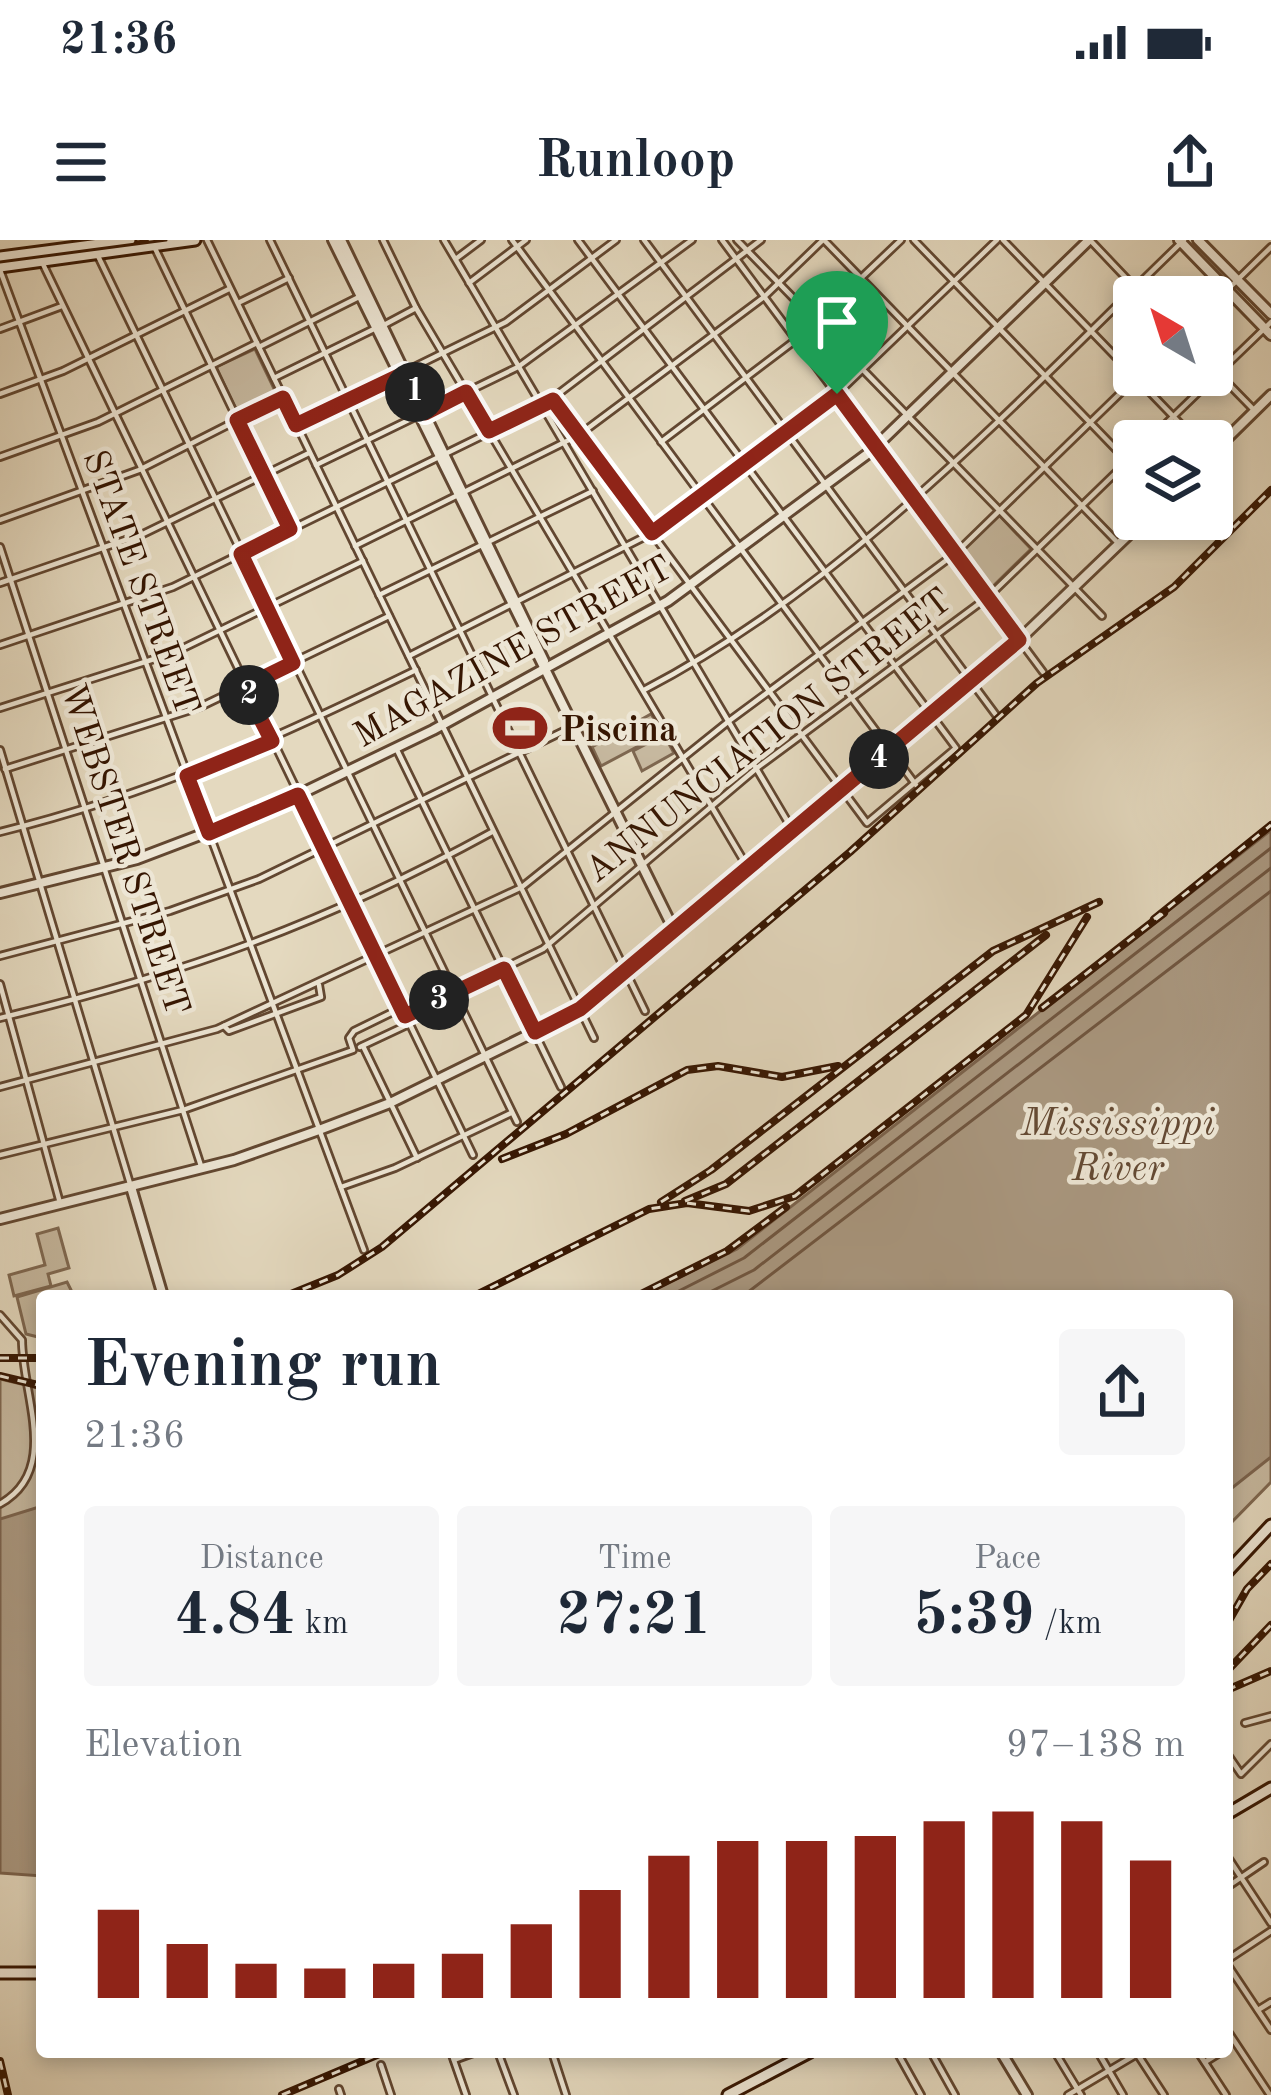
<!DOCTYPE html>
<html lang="en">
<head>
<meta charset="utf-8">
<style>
  body { margin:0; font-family:"Old Standard TT",serif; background:#f6f6f7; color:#1f2937; height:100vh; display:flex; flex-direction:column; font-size:45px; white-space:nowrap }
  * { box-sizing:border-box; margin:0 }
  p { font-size:39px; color:#747a83 }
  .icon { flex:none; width:66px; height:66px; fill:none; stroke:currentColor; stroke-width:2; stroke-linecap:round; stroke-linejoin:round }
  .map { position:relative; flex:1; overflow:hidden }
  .side { position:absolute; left:36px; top:1050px; width:1197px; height:768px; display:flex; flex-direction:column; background:#fff; border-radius:12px; box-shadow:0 6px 18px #0003 }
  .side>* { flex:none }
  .needle { width:78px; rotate:321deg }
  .controls { position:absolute; left:1113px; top:36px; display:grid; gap:24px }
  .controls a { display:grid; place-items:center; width:120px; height:120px; border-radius:12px; background:#fff; box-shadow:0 6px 18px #0003; font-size:60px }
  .pin { position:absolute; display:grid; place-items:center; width:102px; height:102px; color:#fff; margin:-123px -51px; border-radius:50% 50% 50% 0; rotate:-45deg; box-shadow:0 0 12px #0007 }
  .pin .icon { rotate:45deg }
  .km { position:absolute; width:60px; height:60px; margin:-30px; border-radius:50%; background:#222; color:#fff; font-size:33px; line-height:60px; text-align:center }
  .round { display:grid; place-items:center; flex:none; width:126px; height:126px; border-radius:12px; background:#f6f6f7 }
  .headline { display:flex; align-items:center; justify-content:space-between; height:204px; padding:0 48px }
  h1 { font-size:66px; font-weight:800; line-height:90px }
  .metrics { display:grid; grid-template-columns:repeat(3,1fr); gap:18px; height:204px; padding:12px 48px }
  .metrics div { display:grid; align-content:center; border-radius:12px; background:#f6f6f7; text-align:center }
  .metrics b { font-size:60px; font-weight:800 }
  .metrics small { font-size:33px; font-weight:400 }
  .metrics p { font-size:33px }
  .chart { height:336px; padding:24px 48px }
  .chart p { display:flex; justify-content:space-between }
  .chart svg { width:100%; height:216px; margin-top:12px; stroke:#8f2418; stroke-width:6 }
  .status { display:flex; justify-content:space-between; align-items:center; height:84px; padding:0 60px; background:#fff; direction:ltr }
  .status svg { height:33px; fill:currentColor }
  header { display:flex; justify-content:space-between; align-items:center; height:156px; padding:0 48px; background:#fff; font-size:54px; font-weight:800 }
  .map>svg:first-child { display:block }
  .green { fill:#c6b89f; stroke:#7e6750; stroke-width:3 }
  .water { fill:#a9977f; stroke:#7b634d; stroke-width:3 }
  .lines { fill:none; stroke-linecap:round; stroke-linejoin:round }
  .shore { stroke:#705640; stroke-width:3 }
  .minor-casing { stroke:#624731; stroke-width:10 }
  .tertiary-casing { stroke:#624731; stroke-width:14 }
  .secondary-casing { stroke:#361602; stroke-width:15 }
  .minor { stroke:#ede6d5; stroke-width:4.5 }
  .tertiary { stroke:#ede6d5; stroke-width:8 }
  .secondary { stroke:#ede6d5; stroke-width:9 }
  .tram { stroke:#361602; stroke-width:3 }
  .rail-casing { stroke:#361602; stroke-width:8 }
  .rail { stroke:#ede6d5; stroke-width:3; stroke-dasharray:9; stroke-linecap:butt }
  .route-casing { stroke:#fff; stroke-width:24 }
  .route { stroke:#8f2418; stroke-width:15 }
  .labels { text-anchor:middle; stroke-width:9; stroke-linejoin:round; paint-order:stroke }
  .street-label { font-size:36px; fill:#361602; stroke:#ede6d5 }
  .poi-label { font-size:36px; font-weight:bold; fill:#361602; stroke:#ede6d5; text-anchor:start }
  .water-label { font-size:39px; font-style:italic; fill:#644a34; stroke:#ede6d5 }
</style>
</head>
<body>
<div class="status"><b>21:36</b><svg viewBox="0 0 49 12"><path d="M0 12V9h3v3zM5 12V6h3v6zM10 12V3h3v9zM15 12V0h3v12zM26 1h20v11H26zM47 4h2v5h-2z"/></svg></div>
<header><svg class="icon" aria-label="menu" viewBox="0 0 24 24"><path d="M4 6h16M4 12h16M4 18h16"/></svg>Runloop<svg class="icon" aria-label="share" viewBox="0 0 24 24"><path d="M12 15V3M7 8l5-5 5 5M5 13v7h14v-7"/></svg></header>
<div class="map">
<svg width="1271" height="1855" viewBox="0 0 1271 1855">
  <rect width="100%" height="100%" fill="#e4d9bf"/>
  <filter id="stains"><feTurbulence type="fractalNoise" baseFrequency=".00167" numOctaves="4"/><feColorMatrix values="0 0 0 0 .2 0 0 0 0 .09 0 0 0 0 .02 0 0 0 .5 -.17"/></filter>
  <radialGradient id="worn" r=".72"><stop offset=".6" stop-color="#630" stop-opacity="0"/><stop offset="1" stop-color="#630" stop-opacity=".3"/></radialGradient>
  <g class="green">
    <path d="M255,109l23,48 -39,19 -23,-49z"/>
    <path d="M999,275l32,34 -44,43 -28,-38z"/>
    <path d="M651,474l12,19 -62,33 -9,-19z"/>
    <path d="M664,495l10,18 -32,18 -9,-20z"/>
    <path d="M58,988l11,40 -21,6 3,12 -37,10 -5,-21 36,-10 -8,-31z"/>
    <path d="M67,1042l7,14h-32v42l-16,-4 -9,-37z"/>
    <path d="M0,1139l42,10v132l-42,17z"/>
    <path d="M1271,1202v40l-44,45v-49z"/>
  </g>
  <g class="water">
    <path d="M1271,590v627l-44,35v-196h-586l96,-47z"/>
    <path d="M42,1266v370l-42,-3v-354z"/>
  </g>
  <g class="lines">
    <g class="shore">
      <path d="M669,1056l75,-38 527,-410"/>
      <path d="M702,1056l52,-26 517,-402"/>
      <path d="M743,1056l528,-405"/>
    </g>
    <defs>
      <g id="minor">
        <path d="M151,0l139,289"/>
        <path d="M207,0l387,798"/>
        <path d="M270,0l375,771"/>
        <path d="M383,0l33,68 332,560"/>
        <path d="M444,0l348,589"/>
        <path d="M512,0l404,545"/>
        <path d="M644,0l352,475"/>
        <path d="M722,0l321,432"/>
        <path d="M737,0l365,376"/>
        <path d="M824,0l293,302"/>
        <path d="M914,0l220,228"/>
        <path d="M1003,0l194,201"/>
        <path d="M1090,0l54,57"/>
        <path d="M98,16l419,866"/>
        <path d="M457,18l24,-18"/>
        <path d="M41,20l432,895"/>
        <path d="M0,30l364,980"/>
        <path d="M469,43l57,-43"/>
        <path d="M240,62l49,-24"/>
        <path d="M1212,65l59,-58"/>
        <path d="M384,85l32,-17"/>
        <path d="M0,89l62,-23"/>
        <path d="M259,107l102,-51"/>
        <path d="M1212,127l43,44"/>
        <path d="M274,138l102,-50"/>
        <path d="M0,154l63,-23 166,-82"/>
        <path d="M553,160l314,423 89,-75 -378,-508"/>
        <path d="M296,185l210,-103 110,-82"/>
        <path d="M1148,201l123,-119"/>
        <path d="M661,202l136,-103 104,-99"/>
        <path d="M0,217l98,-35 159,-79"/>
        <path d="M316,225l202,-98 174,-127"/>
        <path d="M0,280l139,-50 144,-73"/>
        <path d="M355,306l224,-111 185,-138 59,-57"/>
        <path d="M0,307l202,622"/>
        <path d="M0,343l143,-49 166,-81"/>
        <path d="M379,355l214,-104"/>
        <path d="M0,405l173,-58 368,-180 220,-167"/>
        <path d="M409,416l243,-123 185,-139 160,-154"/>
        <path d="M644,450c209,-109 372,-288 540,-450"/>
        <path d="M0,468l173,-55 190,-92"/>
        <path d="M396,508l165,339"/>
        <path d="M0,510l131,437"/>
        <path d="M5,529l195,-62 189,-91"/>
        <path d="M0,592c154,-38 274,-93 416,-162"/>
        <path d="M0,716l170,-45 89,-32 313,-152"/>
        <path d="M0,744l60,219"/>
        <path d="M406,776l137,-67 214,-181 231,-171 146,-142"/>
        <path d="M0,778c184,-44 326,-95 492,-186"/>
        <path d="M224,786l5,5 92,-34 -2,-12"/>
        <path d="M363,806l54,112"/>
        <path d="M360,807l49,-23"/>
        <path d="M0,847l217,-58 305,-142 207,-166 227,-168 183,-178"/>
        <path d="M0,915l183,-45 170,-60 -4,-12 5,-7 47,-23"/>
        <path d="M341,947l54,-19 116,-55"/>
        <path d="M0,1075l22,25c0,55 39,130 -22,164"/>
        <path d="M1245,1483l26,-7"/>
        <path d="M1228,1515l13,19 30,-30"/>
        <path d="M1227,1616l44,67"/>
        <path d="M1227,1647l37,-25"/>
        <path d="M1227,1720l44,-29"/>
        <path d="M1227,1724l44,66"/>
        <path d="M1258,1770l13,-8"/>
        <path d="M1227,1790l43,65"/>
        <path d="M451,1812l15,43"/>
        <path d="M498,1812l16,43"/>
        <path d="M552,1812l14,43"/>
        <path d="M897,1812l24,43"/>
        <path d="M931,1812l24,43"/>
        <path d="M1055,1812l26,43"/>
        <path d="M1098,1812l25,43"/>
        <path d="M1136,1812l28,43"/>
        <path d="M1198,1812l28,43"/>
        <path d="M454,1820l22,-8"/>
        <path d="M1205,1822l16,-10"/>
        <path d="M381,1825l10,30"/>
        <path d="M339,1849l2,6"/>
        <path d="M1068,1855l69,-41"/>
      </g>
      <g id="tertiary">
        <path d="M333,0l341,690"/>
        <path d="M341,0l62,129"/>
        <path d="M1179,0l92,95"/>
        <path d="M1198,0l73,74"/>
        <path d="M415,154l129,267"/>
        <path d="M1212,213l59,-58"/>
        <path d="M0,653l137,-34 134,-51 162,-78 235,-129 202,-149 219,-212"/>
        <path d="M131,947l32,109"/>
        <path d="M0,979l234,-59 85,-30 71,-27 191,-94 438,-369 126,-121"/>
        <path d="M1001,1812l26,43"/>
      </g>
      <g id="secondary">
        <path d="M0,17l130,-17"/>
        <path d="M0,27l195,-27"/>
        <path d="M1227,1332l44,-47"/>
        <path d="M1227,1574l44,-26"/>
        <path d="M0,1733h42"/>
        <path d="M728,1855l82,-43"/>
      </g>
    </defs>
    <use href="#minor" class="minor-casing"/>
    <use href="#tertiary" class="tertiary-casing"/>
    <use href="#secondary" class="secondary-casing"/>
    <use href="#minor" class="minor"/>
    <use href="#tertiary" class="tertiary"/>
    <use href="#secondary" class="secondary"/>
    <path class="tram" d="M0,22l166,-22"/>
    <defs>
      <g id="rail">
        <path d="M1154,679l117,-94"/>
        <path d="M1042,768l122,-95"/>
        <path d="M502,919l64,-25 121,-64 31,-4 64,11 56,-11"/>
        <path d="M685,961l41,-17 320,-249"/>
        <path d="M661,962l50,-32 282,-219 106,-49"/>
        <path d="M286,1056l52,-21 44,-28 468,-395 187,-169 137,-96 97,-97"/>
        <path d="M474,1056l175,-87 38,-6 62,8 46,-15 231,-181 61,-98"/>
        <path d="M637,1056l90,-45 59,-44"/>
        <path d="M0,1118h42"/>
        <path d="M0,1136l42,10"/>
        <path d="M1227,1384l20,-35 24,-25"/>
        <path d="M1227,1431l44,-46"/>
        <path d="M1227,1450l44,-19"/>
        <path d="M0,1821l8,34"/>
        <path d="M282,1855l102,-43"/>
      </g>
    </defs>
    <use href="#rail" class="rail-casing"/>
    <use href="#rail" class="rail"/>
  </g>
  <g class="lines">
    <defs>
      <path id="route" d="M405,133l20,40 41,-21 23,39 64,-31 99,133 185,-139 182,246 -439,369 -45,23 -31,-63 -99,47 -107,-221 -89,38 -22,-57 85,-35 -28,-54 49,-24 -52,-109 49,-25 -53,-109 46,-22 13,27z"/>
    </defs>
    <use href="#route" class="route-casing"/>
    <use href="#route" class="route"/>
  </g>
  <defs>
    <symbol id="stadium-bare" viewBox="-9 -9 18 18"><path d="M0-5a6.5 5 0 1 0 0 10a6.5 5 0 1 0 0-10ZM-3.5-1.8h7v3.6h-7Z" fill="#8f2418" stroke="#ede6d5" stroke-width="2.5" paint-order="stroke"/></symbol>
  </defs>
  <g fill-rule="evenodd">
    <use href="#stadium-bare" x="482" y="450" width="76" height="76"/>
  </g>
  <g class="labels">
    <g class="street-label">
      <text transform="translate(143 342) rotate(70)" y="13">STATE STREET</text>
      <text transform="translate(512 410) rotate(-29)" y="13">MAGAZINE STREET</text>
      <text transform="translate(767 494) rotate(-38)" y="13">ANNUNCIATION STREET</text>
      <text transform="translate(127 609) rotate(72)" y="13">WEBSTER STREET</text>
    </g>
    <g class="poi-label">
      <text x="560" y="501">Piscina</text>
    </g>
    <g class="water-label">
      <text x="1118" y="895">Mississippi<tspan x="1118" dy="45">River</tspan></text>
    </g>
  </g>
  <rect width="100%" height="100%" filter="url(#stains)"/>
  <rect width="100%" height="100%" fill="url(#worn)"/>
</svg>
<div class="controls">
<a><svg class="needle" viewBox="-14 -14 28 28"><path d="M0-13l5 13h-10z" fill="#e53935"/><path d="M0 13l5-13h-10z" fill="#747a83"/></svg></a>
<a><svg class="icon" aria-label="layers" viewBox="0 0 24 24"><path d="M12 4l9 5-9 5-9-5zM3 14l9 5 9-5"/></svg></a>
</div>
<div class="pin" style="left:837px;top:154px;background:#1e9e55"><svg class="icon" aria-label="arrive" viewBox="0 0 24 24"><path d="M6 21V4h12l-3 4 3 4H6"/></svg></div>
<b class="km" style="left:415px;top:152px">1</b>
<b class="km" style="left:249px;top:455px">2</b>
<b class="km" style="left:439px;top:760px">3</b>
<b class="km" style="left:879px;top:519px">4</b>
<section class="side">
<div class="headline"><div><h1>Evening run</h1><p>21:36</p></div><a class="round"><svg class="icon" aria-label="share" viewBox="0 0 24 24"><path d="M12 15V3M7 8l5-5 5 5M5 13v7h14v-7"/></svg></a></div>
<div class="metrics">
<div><p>Distance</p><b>4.84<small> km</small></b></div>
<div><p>Time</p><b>27:21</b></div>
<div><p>Pace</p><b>5:39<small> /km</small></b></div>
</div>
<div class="chart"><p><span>Elevation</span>97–138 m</p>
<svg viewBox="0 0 160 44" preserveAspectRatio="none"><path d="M5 44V26M15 44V33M25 44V37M35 44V38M45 44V37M55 44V35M65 44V29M75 44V22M85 44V15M95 44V12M105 44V12M115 44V11M125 44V8M135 44V6M145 44V8M155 44V16"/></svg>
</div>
</section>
</div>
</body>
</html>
